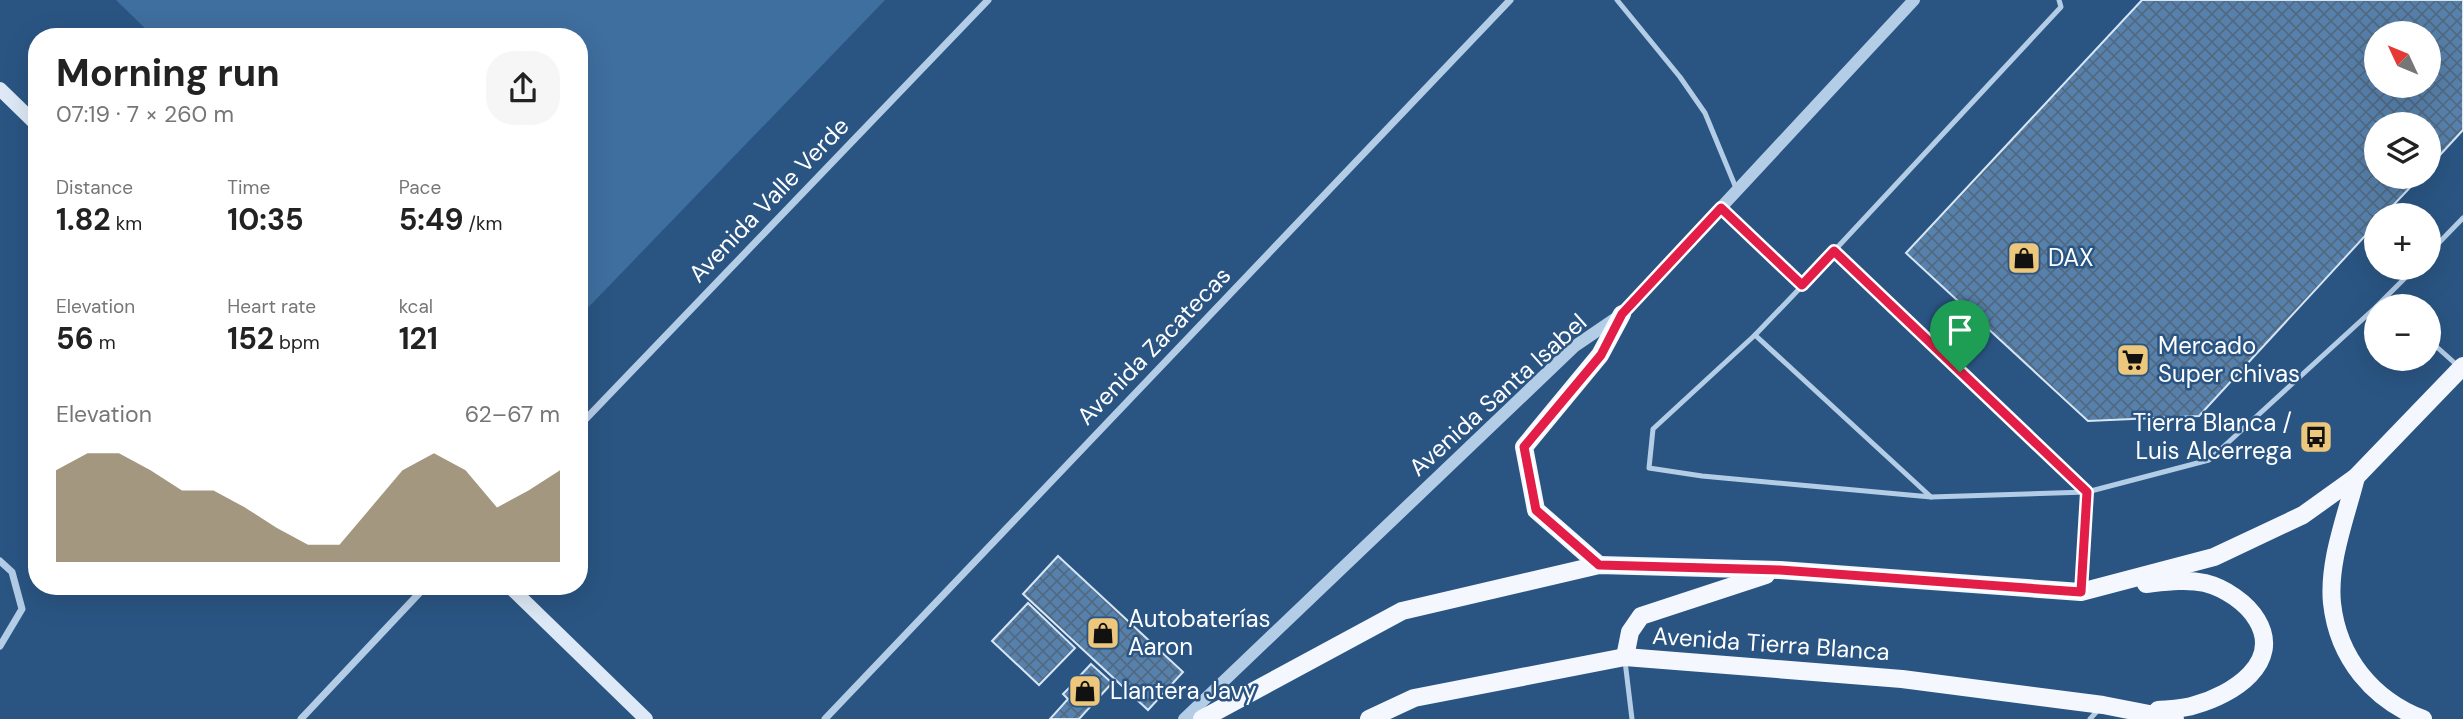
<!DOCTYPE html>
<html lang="en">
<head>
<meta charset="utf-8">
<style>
  body { margin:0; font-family:"DM Sans",sans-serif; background:#f6f6f6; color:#222; height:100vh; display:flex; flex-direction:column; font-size:26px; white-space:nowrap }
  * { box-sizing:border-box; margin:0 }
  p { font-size:23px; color:#767676 }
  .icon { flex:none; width:38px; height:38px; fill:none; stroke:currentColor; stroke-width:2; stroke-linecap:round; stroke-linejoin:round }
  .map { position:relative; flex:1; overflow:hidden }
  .panel { position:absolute; left:28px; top:28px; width:560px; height:567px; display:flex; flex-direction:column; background:#fff; border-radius:28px; box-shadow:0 7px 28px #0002 }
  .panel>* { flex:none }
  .needle { width:46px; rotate:314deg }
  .tools { position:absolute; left:2364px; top:21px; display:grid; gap:14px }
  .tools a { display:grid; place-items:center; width:77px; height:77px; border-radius:50%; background:#fff; box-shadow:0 7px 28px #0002; font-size:35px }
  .pin { position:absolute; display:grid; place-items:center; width:60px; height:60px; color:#fff; margin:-72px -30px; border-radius:50% 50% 50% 0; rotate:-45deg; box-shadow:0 0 7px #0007 }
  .pin .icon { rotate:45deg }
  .round { display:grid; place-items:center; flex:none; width:74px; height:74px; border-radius:28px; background:#f6f6f6 }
  .summary { display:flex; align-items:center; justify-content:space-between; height:119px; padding:0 28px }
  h1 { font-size:38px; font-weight:700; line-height:52px }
  .metrics { display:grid; grid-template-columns:repeat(3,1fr); gap:10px; height:119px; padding:7px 28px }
  .metrics div { display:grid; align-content:center }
  .metrics b { font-size:30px; font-weight:700 }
  .metrics small { font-size:19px; font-weight:400 }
  .metrics p { font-size:19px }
  .chart { height:196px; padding:14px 28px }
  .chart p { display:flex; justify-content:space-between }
  .chart svg { width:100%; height:126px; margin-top:7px; fill:#7d6c4a; opacity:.7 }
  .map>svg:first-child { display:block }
  .green { fill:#3f6f9f }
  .building { fill:url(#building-cross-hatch); stroke:#d7e6f5; stroke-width:2; fill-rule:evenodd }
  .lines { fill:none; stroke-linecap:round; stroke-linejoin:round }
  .service { stroke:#b4cde6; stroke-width:5 }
  .minor { stroke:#b4cde6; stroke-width:7 }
  .tertiary { stroke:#b4cde6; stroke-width:12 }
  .secondary { stroke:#dde9f6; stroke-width:14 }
  .primary { stroke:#f4f8fe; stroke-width:18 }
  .route-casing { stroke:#fff; stroke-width:14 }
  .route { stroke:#e11d48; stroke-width:9 }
  .labels { text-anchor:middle; stroke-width:5; stroke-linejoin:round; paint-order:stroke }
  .street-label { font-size:24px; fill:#fff; stroke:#2a5583 }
  .poi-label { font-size:24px; fill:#fff; stroke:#2a5583; text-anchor:start }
</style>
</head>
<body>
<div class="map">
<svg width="2463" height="719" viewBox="0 0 2463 719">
  <defs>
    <pattern id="building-cross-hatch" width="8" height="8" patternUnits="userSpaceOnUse" patternTransform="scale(1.75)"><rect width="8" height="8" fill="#5681ac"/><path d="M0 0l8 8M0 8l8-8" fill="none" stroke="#526981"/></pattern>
  </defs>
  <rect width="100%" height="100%" fill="#2a5583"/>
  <path class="green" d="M116,0h769l-306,317v-280h-425z"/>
  <g class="building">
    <path d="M2142,0h321v130l-34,37v-43h-53v53h44l-36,38h-8v9l-177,192 -111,5 -182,-168zM2376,33h53v53h-53z"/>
    <path d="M1058,556l125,116 -35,38 -125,-116z"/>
    <path d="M1028,603l47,45 -36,37 -47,-44z"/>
    <path d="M1091,664l21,19 -33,36h-29l18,-20 -5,-5 9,-9 4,3 3,-3 -4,-4z"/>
  </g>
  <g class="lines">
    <g class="service">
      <path d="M1617,0l63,77 25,36 31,75"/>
      <path d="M1721,208l82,77 31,-34 253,241"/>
      <path d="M1834,251l227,-244 -2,-7"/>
      <path d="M2429,253l34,-35"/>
      <path d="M1803,285l-48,50 176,162 156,-5"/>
      <path d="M2377,306l38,-38"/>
      <path d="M1755,335l-102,94 -4,39 53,8 229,21"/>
      <path d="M2429,340l29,26"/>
      <path d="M2081,589l6,-97 122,-32 167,-153"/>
      <path d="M1625,661l7,58"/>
      <path d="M2090,719l10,-11"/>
    </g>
    <g class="minor">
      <path d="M579,426l409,-426"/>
      <path d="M0,561l12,11 10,37 -22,37"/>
      <path d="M301,719l125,-133"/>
      <path d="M825,719l685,-719"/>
    </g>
    <path class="tertiary" d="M1184,719l391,-373 47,-32 292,-314"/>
    <g class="secondary">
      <path d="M0,89l37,36"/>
      <path d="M509,586l137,133"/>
    </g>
    <g class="primary">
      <path d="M2356,477c-10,40 -28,85 -24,126 6,55 41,97 91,116"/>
      <path d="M1599,565l-63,-55 -12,-63 76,-92 22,-41"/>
      <path d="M2146,584c19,-2 40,-5 59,-1 20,5 42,20 52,37 26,43 -25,75 -62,85 -11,4 -25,4 -37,5"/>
      <path d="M1625,657l5,-25 11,-16 125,-41"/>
      <path d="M1202,719l200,-108 197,-46 181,5 301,22 133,-35 89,-42 53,-38 107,-111"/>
      <path d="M1369,719l45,-21 211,-41 277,22 201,26 72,14"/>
    </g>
  </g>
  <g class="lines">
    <defs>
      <path id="route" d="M1721,208l81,77 32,-34 253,241 -6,100 -301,-22 -181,-5 -63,-55 -12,-63 77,-92 21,-41z"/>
    </defs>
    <use href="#route" class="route-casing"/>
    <use href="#route" class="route"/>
  </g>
  <defs>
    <symbol id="shop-square" viewBox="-11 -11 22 22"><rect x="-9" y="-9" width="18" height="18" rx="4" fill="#edc77b" stroke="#2a5583"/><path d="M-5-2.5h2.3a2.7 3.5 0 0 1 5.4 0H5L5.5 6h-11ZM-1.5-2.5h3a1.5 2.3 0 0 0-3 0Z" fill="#111"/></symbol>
    <symbol id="supermarket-square" viewBox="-11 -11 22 22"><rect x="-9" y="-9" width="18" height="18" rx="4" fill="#edc77b" stroke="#2a5583"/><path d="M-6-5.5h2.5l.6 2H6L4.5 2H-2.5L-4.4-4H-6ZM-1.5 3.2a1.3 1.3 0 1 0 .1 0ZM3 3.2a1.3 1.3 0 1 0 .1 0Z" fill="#111"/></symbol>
    <symbol id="bus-square" viewBox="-11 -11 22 22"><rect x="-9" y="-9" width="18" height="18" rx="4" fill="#edc77b" stroke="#2a5583"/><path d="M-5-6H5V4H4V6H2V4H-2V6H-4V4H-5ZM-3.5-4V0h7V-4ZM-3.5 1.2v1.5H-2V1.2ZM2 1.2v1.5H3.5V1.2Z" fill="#111"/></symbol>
  </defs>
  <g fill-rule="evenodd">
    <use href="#shop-square" x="2005" y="239" width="38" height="38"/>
    <use href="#supermarket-square" x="2114" y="341" width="38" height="38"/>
    <use href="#bus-square" x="2297" y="418" width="38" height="38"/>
    <use href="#shop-square" x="1084" y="614" width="38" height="38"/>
    <use href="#shop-square" x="1066" y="672" width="38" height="38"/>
  </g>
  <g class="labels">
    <g class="street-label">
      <text transform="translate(769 200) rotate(-46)" y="8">Avenida Valle Verde</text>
      <text transform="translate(1154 346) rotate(-46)" y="8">Avenida Zacatecas</text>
      <text transform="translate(1498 395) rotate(-42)" y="8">Avenida Santa Isabel</text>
      <text transform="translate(1771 644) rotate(4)" y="8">Avenida Tierra Blanca</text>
    </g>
    <g class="poi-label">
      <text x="2048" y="266">DAX</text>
      <text x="2158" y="354">Mercado<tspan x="2158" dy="28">Super chivas</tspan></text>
      <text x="2292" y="431" text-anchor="end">Tierra Blanca /<tspan x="2292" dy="28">Luis Alcerrega</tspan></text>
      <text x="1128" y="627">Autobaterías<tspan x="1128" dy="28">Aaron</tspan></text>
      <text x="1110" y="699">Llantera Javy</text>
    </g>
  </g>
</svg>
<div class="tools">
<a><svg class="needle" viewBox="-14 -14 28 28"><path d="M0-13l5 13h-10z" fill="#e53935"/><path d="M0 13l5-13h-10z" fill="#767676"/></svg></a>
<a><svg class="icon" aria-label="layers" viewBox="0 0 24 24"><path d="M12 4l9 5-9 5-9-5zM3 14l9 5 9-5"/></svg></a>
<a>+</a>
<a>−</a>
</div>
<div class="pin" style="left:1960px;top:372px;background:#1e9e55"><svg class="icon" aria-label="arrive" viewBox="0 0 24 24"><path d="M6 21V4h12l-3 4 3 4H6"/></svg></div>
<section class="panel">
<div class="summary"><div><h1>Morning run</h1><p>07:19 · 7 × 260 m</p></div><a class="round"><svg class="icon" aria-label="share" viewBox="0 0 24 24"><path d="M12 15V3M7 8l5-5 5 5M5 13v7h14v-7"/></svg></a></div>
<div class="metrics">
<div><p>Distance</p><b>1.82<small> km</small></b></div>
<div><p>Time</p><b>10:35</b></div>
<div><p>Pace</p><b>5:49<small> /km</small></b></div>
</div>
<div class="metrics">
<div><p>Elevation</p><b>56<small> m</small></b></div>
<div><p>Heart rate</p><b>152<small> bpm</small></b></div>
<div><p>kcal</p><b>121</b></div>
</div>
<div class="chart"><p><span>Elevation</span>62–67 m</p>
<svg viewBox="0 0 160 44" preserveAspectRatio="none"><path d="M0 44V12L10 6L20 6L30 12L40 19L50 19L60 25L70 32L80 38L90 38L100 25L110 12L120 6L130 12L140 25L150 19L160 12V44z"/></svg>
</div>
</section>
</div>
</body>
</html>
